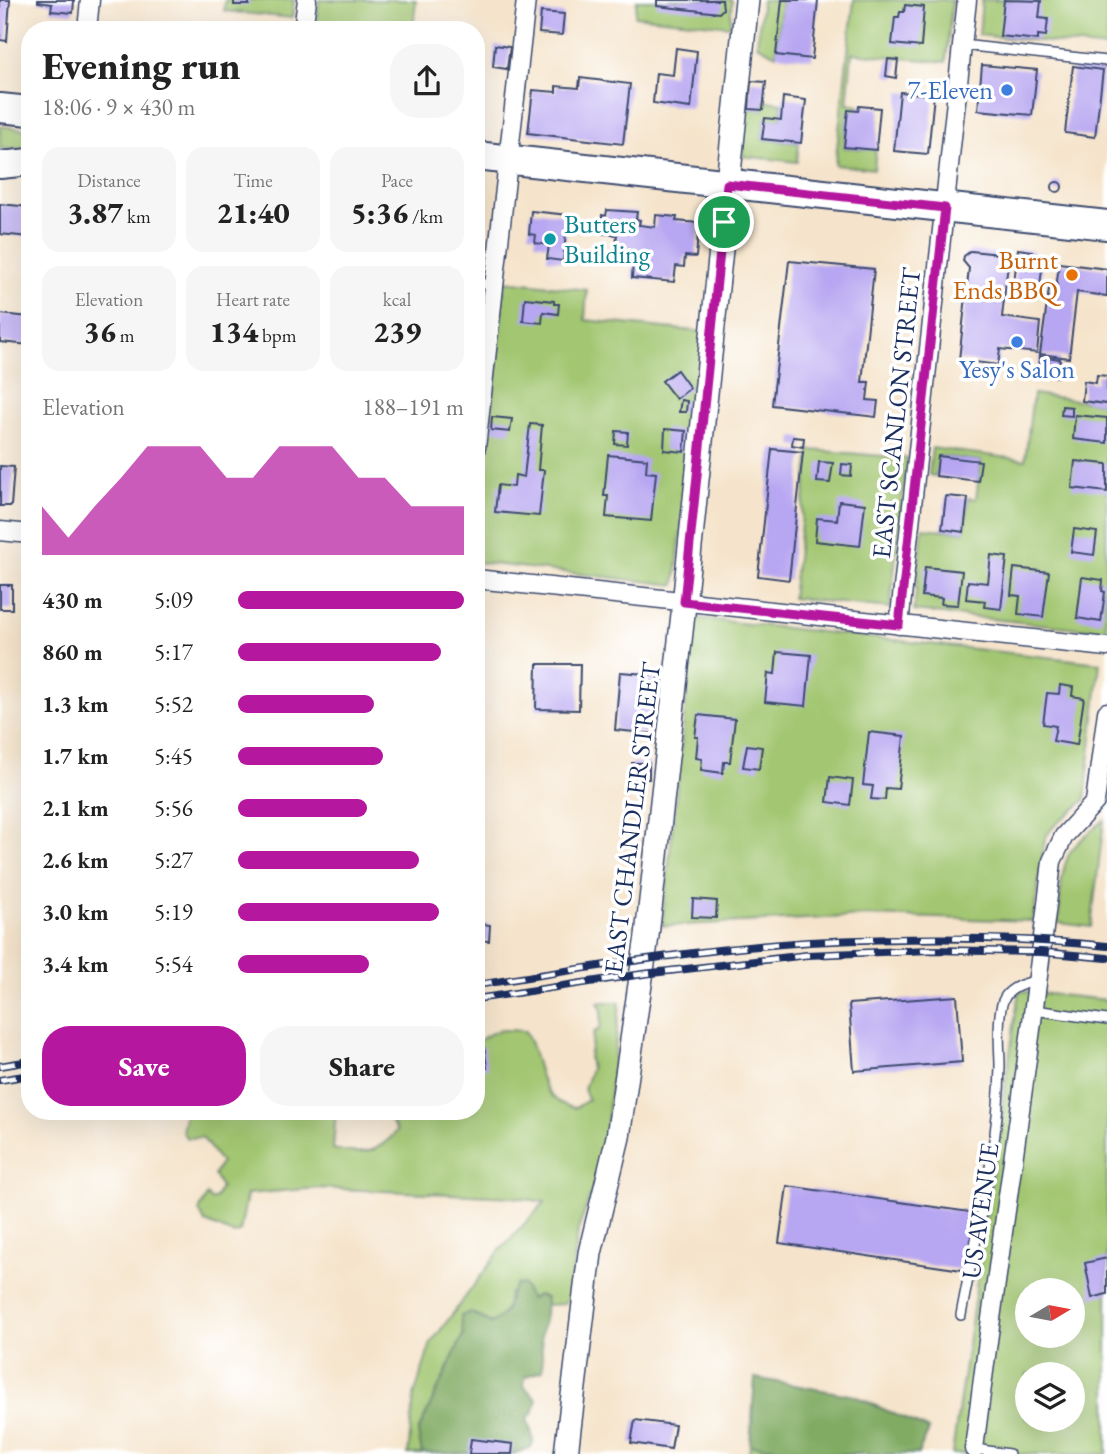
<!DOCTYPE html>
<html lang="en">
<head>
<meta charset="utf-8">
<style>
  body { margin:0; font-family:"EB Garamond",serif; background:#f6f6f6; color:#222; height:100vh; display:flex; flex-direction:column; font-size:26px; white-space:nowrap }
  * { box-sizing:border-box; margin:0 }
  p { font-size:23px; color:#767676 }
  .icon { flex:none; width:38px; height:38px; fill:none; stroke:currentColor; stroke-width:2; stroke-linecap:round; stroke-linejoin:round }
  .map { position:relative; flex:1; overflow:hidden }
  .sheet { position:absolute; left:21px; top:21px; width:464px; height:1099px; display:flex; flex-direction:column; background:#fff; border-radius:28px; box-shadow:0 7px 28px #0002 }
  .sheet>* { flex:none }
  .needle { width:46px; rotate:80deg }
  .controls { position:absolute; left:1015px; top:1278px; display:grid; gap:14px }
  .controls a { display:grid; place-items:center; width:70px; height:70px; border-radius:50%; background:#fff; box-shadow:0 7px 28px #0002; font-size:35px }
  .pin { position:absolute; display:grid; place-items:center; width:60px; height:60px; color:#fff; margin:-30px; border:4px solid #fff; border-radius:50%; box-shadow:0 2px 7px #0007 }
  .round { display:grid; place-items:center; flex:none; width:74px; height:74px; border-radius:28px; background:#f6f6f6 }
  .overview { display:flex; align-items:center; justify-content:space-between; height:119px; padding:0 21px }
  h1 { font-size:38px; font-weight:800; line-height:52px }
  .metrics { display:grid; grid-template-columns:repeat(3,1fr); gap:10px; height:119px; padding:7px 21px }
  .metrics div { display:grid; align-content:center; border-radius:18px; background:#f6f6f6; text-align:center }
  .metrics b { font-size:30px; font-weight:800 }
  .metrics small { font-size:19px; font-weight:400 }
  .metrics p { font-size:19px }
  .chart { height:196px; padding:14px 21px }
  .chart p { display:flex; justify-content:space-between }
  .chart svg { width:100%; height:126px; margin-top:7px; fill:#b5179e; opacity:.7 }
  .cta { display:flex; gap:14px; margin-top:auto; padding:14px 21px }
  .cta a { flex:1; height:80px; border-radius:28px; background:#b5179e; color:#fff; font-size:28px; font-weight:800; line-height:80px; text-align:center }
  .cta a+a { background:#f6f6f6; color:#222 }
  ul { padding:0 21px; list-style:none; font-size:23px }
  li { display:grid; grid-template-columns:112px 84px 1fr; align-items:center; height:52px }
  li i { height:18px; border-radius:9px; background:#b5179e }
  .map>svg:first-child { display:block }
  .green { fill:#a2c671; stroke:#5e7a68; stroke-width:2; fill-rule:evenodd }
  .forest { fill:#81ab63; stroke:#4e6d60; stroke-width:2 }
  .building { fill:#b7a6f1 }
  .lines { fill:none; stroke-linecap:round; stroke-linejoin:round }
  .service-casing { stroke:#3c4a6e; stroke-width:12 }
  .minor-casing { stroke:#3c4a6e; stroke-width:21 }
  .tertiary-casing { stroke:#3c4a6e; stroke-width:26 }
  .secondary-casing { stroke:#3c4a6e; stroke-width:30 }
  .primary-casing { stroke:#3c4a6e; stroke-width:32 }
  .service { stroke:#fff; stroke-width:9 }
  .minor { stroke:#fff; stroke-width:18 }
  .tertiary { stroke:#fff; stroke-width:23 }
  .secondary { stroke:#fff; stroke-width:26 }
  .primary { stroke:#fff; stroke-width:28 }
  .rail-casing { stroke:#1b2f5e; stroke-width:8 }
  .rail { stroke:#fff; stroke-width:5; stroke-dasharray:16; stroke-linecap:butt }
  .route-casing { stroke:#fff; stroke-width:14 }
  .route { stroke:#b5179e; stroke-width:9 }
  .shop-dot { fill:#3f7fe0; stroke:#fff; stroke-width:2.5 }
  .culture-dot { fill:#0f9aa8; stroke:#fff; stroke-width:2.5 }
  .food-dot { fill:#e8710a; stroke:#fff; stroke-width:2.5 }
  .labels { text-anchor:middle; stroke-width:7; stroke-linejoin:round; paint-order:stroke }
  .shop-label { font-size:26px; fill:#366cbe; stroke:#fff; text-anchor:end }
  .culture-label { font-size:26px; fill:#0d838f; stroke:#fff; text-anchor:start }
  .food-label { font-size:26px; fill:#c56008; stroke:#fff; text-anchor:end }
  .street-label { font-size:26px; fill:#1b2f5e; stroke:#fff }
</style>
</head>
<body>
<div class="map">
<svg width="1107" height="1454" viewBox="0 0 1107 1454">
  <rect width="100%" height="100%" fill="#fff"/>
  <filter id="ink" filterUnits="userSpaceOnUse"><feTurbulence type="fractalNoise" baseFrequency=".0143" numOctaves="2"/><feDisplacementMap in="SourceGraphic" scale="14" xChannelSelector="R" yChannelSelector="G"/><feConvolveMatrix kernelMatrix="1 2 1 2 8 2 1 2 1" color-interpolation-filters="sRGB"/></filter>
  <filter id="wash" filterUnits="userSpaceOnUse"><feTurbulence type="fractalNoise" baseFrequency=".00686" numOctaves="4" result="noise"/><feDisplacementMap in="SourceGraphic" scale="28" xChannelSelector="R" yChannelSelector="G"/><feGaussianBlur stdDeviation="1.57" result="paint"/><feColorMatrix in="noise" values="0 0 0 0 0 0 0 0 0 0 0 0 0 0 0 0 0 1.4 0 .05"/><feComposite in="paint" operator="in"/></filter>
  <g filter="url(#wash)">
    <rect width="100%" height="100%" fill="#f5e4cb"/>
    <g class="green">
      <path d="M225,0h69l-2,18 -68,-7z"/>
      <path d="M319,0h97l-3,30h-97z"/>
      <path d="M637,0h95l-2,26 -95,-10z"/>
      <path d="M762,0h20l-6,55 -19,-10z"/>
      <path d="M854,0h98l-6,62 -94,-9 -5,51 12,2 -1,5h-10l-4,36 32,3 -2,19 -39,-4z"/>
      <path d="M982,0h125v48l-128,-13z"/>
      <path d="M764,101l18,2 -1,17 -16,-1 -3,20 37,4 -2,19 -55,-6 4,-48 17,2z"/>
      <path d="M0,126l30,4v17l-30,2z"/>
      <path d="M505,281l82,9 -2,30 118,12 -28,253 -199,-23v-24z"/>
      <path d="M1033,394l74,10 -1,227 -192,-20 9,-83 41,4 4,-34 8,1 5,-38 -42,-5 -3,20 -7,-1 3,-27 93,12z"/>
      <path d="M810,450l97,8 -17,150 -98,-10z"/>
      <path d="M695,618l405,45 -15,137 -32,27 -8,11 -12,83 -166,-5 -205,10z"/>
      <path d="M1104,820l-13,107 -33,-4c3,-22 1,-53 13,-72 8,-12 22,-21 33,-31z"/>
      <path d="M1019,991l88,9v454h-155zM1027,1290h46v45h-46zM1027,1374h46v45h-46z"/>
      <path d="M598,1002h22l-14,133 -8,40 -20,55 -9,67 -6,7 -17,1 -1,-7 -7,-3 -8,4 -21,-6c-1,14 -5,23 -18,30l-21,-11 -6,22 -46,98 4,22h-14l6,-58 17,-53 70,-94 44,-47 -32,-5 -195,-9 -71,6 -7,38 -7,2 -28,-12 -6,-11 8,-16 4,5 5,-2 5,-11 -7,-12 7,-12 -19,-26 -15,1 -5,-6 4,-21h83l13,6 8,-6h46l-3,38c29,7 44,5 64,-18l-6,-10 5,-7 28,-3h52v-68c21,-15 23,-14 49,-12 17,28 9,70 50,77l13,-8 -4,-11 7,-20 -2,-11 5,-26 6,-3 2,-19z"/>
      <path d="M750,1445l71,9h-72z"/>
    </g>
    <g class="forest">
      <path d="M523,1284l7,15 8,-4 8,3 -1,17 -4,21 2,34 -18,7 -1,9 13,14 -4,13 -6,5 7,23 -3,6 -17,7 -92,-1 -4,-21 45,-97 -2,-19 9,-4 21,11c22,-12 13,-23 25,-38z"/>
      <path d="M755,1378l100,18 74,34 -11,24h-97l-71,-9z"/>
    </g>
    <g id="blocks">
      <g class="building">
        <path d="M0,0h10l-3,41 -7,-1z"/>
        <path d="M38,0h36l-1,13 -22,-2 1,-7 -14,-2z"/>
        <rect x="234" y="0" width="15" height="5"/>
        <path d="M657,0h65l1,9 -4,4 -62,-7z"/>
        <path d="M782,0h36l-6,59 -36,-4z"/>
        <path d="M1004,0l37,1 -2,17 9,1 -2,17 -8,-1v5l-38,-4z"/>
        <path d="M905,5l19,2 -3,40 -29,-3 3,-27h4l1,-5h4z"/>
        <path d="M541,12l23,2 -2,21 -23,-2z"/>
        <path d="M120,26l17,2v2h-18z"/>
        <path d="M495,45l15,2 -3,22 -14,-2z"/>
        <path d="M676,48l21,3 -6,57 -38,-5 3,-30 17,2z"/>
        <path d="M888,59l10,1 -2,18 -10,-2z"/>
        <path d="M982,65l55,5 -5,45 -54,-5z"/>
        <path d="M1073,66l30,4 -8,67 -30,-4z"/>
        <path d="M580,78l50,6 -7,60 -95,-11 5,-43 23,2v-6l23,2z"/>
        <path d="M751,81l15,1 -3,28 -14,-1z"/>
        <path d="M900,92l34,3 -6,59 -34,-3z"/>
        <path d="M783,97l23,3 -5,43 -39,-4 3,-21 16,2z"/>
        <path d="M859,106l21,2 -4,42 -32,-3 4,-37 10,1z"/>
        <circle cx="1057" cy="187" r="5"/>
        <path d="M0,204l30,3v30l-30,-3z"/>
        <path d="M607,210l30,2 -1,7 4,1 -1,5 16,2 1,-12 21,2 -1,4 23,2 -3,34 -11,-1 -1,11 -8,-1 -2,16 -42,-4 1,-18 -18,-2 2,-23 -17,-2 2,-18 4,1z"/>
        <path d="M531,211l37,4 -5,46 -16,-2 2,-14 -14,-2 1,-8 -7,-1z"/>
        <path d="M1018,249l15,2 -1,8 11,1 -4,35 -15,-2 -1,7 -11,-1z"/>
        <path d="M971,251l38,4 -7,62 38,5 -3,31 -37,-4 -2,16 -39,-5 10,-92 -6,-7 1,-5z"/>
        <path d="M789,261l85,8 -12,113h7l-2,18 11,1 -2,16 -104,-12z"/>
        <path d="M1059,263l48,6v27l-30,-4 -8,66 -29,-4 9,-65 7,1z"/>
        <path d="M525,298l29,3v3h5l-1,10 -15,-2 -1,11 -19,-2z"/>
        <path d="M0,314l30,3v28l-30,-3z"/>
        <path d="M1040,356l20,3 -2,18 -20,-3z"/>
        <path d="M677,370l13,18 -14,11 -14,-18z"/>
        <path d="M1097,375l10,1v28l-25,-3 2,-20 12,2z"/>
        <path d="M681,400l6,1 -1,11h-7z"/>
        <path d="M1062,406l10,1v9l-11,-1z"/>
        <path d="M1075,415l32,3v25l-34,-4z"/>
        <path d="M492,417l20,2 -2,13 -19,-2z"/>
        <path d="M530,424l12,1 -4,45h6l-5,46 -44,-4 3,-27 16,2 1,-12 9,2z"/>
        <path d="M665,429l21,2 -2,21 -20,-2z"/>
        <path d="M616,431l12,1 -1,13 -12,-1z"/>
        <path d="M793,437l11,1 -1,9 -11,-2z"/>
        <path d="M772,449l31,3 -14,128 -31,-4z"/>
        <path d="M608,455l39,4 -1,13 10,1 -5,48 -45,-4 2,-21h-4z"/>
        <path d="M938,456l43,5 -3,20 -42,-5z"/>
        <path d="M1075,461l32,3v28l-35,-4z"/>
        <path d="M819,462l14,1 -3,20 -13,-1z"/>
        <path d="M842,464l10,1 -1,11 -10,-1z"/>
        <path d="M0,466l14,1 -3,39h-11z"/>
        <path d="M946,496l22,2 -4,34 -22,-3z"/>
        <path d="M839,501l26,3 -5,42 -45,-5 2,-23 20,2z"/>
        <path d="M1074,529l23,3 -3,23 -23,-3z"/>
        <path d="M991,555l16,2 -6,52 -17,-2 1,-6 -19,-2 2,-18 20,2z"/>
        <path d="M925,567l37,4 -4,34 -17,-1 1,-6 -20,-2z"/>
        <path d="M1014,568l35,4 -6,45 -25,-3 2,-18 -9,-1z"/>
        <path d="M1082,577l21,3 -1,11 3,1 -4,30 -24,-4z"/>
        <rect x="0" y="585" width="12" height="24"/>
        <path d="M777,652l34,3 -5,51 -41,-4 3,-29 7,1z"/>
        <path d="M476,662l4,1 -1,59h-3z"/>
        <path d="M537,664h43l-1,46 -43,-1z"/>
        <path d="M620,672l39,3 -5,59 -39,-4z"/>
        <path d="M1060,685l13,2 -1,9 12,2 -7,47 -24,-4 3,-15 -13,-2 4,-31 12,1z"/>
        <path d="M698,715l37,4 -5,43h-6l-1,11 -22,-3 1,-11 -6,-1 2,-21h-3z"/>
        <path d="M869,732l35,4 -6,53 -12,-1 -1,12 -14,-1 2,-13 -10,-1z"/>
        <path d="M747,745l15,2 -3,22 -16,-2z"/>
        <rect x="632" y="763" width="17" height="16"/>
        <path d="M830,777l23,3 -3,25 -23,-3z"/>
        <path d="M693,899l24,2 -1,17 -24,-1z"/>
        <path d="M476,923l14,2 -1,16 -13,-1z"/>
        <path d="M957,996l5,66 -108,9 -5,-67z"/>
        <path d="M484,1047l3,21 -11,2v-22z"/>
        <path d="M787,1186l190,27 -8,58 -190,-28z"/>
        <path d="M1107,1258v36l-15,4 -7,-35z"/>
        <path d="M635,1420l40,5 -4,24 -40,-6z"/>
        <path d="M471,1439l42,5 -1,10h-43z"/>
      </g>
    </g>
  </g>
  <g filter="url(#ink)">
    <use href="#blocks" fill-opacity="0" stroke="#3c4a6e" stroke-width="2"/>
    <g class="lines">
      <defs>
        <g id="service">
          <path d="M962,45l145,16"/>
          <path d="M476,283l18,2"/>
          <path d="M1034,1010l73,10"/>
          <path d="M961,1315c15,-82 38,-165 39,-249 0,-17 -4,-55 5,-69 7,-11 22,-14 33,-17"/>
          <path d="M974,1449l35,5"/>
        </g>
        <g id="minor">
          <path d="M87,30l3,-30"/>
          <path d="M303,30l4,-30"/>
          <path d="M476,448l50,-448"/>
          <path d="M0,531l30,3"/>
          <path d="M476,579l631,68"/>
          <path d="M899,625l68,-625"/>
          <path d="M974,1449c24,-196 56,-391 78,-588l12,-25 31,-34 12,-90"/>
        </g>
        <path id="tertiary" d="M566,1454l24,-201 28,-116 29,-201 36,-322 64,-614"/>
        <path id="secondary" d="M0,165l30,-3"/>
        <g id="primary">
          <path d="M0,108l30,3"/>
          <path d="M476,156l631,69"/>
        </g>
      </defs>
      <use href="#service" class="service-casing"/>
      <use href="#minor" class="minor-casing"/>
      <use href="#tertiary" class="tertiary-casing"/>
      <use href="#secondary" class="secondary-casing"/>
      <use href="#primary" class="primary-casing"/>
      <use href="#service" class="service"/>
      <use href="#minor" class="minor"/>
      <use href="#tertiary" class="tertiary"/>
      <use href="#secondary" class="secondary"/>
      <use href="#primary" class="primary"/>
      <defs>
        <g id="rail">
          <path d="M476,985c110,-17 221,-36 333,-43 99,-5 199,-6 298,4"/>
          <path d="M476,999l167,-25 164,-19 123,-5 111,2 66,6"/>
          <path d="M0,1066l30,-5"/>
          <path d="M0,1080l30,-5"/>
        </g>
      </defs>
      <use href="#rail" class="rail-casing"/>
      <use href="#rail" class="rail"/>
    </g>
  </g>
  <g class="lines" filter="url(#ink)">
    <defs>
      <path id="route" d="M727,184l218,24 -46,417 -215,-23z"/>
    </defs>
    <use href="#route" class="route-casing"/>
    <use href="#route" class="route"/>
  </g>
  <g class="shop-dot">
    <circle cx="1007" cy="90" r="7"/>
    <circle cx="1017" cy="342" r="7"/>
  </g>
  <circle class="culture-dot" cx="550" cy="239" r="7"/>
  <circle class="food-dot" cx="1072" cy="275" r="7"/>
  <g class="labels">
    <g class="shop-label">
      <text x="993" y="99">7-Eleven</text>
      <text x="1017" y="378" text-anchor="middle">Yesy's Salon</text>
    </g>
    <g class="culture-label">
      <text x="564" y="233">Butters<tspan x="564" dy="30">Building</tspan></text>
    </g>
    <g class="food-label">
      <text x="1058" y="269">Burnt<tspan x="1058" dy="30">Ends BBQ</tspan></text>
    </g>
    <g class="street-label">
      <text transform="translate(896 413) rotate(-84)" y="9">EAST SCANLON STREET</text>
      <text transform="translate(632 818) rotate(-83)" y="9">EAST CHANDLER STREET</text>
      <text transform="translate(980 1211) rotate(-82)" y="9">US AVENUE</text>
    </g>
  </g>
</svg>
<div class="controls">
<a><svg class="needle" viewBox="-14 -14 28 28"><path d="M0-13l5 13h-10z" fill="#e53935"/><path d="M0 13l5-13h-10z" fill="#767676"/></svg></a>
<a><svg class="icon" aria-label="layers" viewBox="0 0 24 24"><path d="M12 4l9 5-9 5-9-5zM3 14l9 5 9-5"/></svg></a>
</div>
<div class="pin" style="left:724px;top:222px;background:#1e9e55"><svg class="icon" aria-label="arrive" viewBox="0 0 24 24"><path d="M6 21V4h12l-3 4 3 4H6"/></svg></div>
<section class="sheet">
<div class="overview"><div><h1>Evening run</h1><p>18:06 · 9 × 430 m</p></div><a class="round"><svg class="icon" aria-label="share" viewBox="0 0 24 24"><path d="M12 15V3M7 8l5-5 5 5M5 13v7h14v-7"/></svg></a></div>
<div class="metrics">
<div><p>Distance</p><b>3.87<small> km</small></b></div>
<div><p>Time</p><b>21:40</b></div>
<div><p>Pace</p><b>5:36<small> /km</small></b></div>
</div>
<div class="metrics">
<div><p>Elevation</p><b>36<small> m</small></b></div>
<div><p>Heart rate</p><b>134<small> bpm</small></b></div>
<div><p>kcal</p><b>239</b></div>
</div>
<div class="chart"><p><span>Elevation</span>188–191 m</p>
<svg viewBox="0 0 160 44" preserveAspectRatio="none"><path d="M0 44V27L10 38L20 27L30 17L40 6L50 6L60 6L70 17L80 17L90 6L100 6L110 6L120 17L130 17L140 27L150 27L160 27V44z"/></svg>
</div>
<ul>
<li><b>430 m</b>5:09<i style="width:100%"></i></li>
<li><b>860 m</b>5:17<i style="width:90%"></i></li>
<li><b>1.3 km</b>5:52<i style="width:60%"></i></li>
<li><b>1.7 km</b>5:45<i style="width:64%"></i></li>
<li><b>2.1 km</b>5:56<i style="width:57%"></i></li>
<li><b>2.6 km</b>5:27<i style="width:80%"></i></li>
<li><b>3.0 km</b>5:19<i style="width:89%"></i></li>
<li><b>3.4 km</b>5:54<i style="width:58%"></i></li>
</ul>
<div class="cta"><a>Save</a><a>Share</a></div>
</section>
</div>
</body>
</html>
